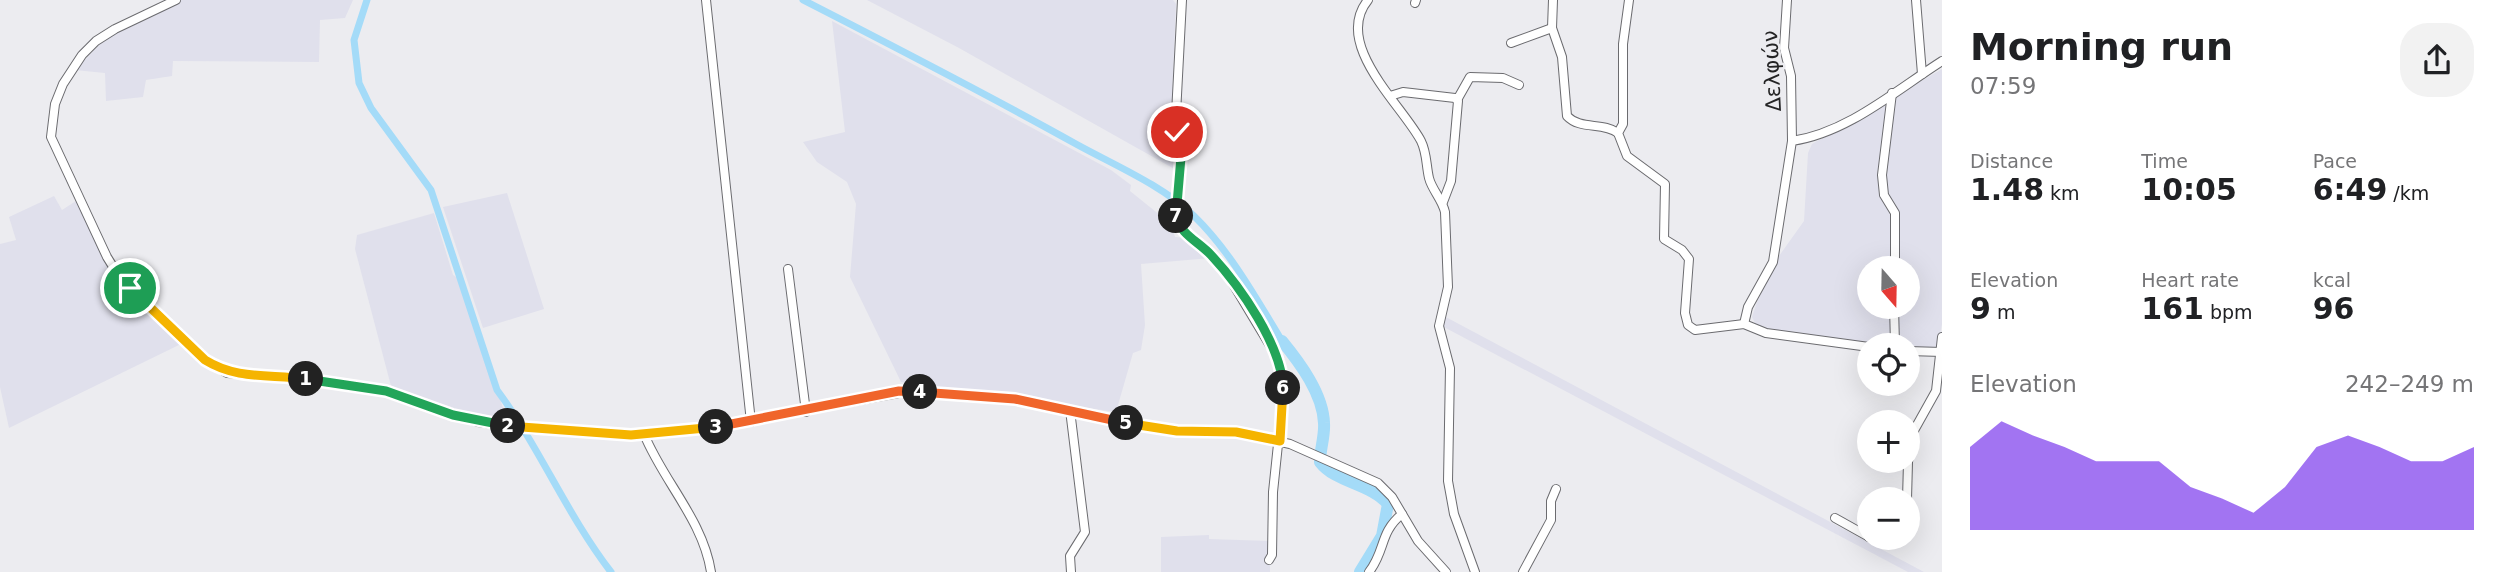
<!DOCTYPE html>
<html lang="en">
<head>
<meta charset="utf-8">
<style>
  body { margin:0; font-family:"DejaVu Sans",sans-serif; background:#f2f2f2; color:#202124; height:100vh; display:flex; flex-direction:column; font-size:26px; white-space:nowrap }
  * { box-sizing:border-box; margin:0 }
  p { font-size:23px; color:#757577 }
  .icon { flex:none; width:38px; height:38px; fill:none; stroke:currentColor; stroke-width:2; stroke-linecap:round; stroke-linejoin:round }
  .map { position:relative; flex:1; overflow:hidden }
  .sheet { display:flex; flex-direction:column; background:#fff; width:560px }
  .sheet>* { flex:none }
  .needle { width:46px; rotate:160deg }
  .fabs { position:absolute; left:1857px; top:256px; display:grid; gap:14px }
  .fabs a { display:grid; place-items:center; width:63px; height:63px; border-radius:50%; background:#fff; box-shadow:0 7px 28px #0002; font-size:35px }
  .pin { position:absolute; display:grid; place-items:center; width:60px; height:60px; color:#fff; margin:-30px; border:4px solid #fff; border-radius:50%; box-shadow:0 2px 7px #0007 }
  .km { position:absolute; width:35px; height:35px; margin:-18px; border-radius:50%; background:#222; color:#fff; font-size:19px; line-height:35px; text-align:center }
  .round { display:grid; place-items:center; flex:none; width:74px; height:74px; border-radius:28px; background:#f2f2f2 }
  .overview { display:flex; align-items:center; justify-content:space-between; height:119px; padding:0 28px }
  h1 { font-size:38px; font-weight:700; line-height:52px }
  .metrics { display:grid; grid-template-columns:repeat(3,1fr); gap:10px; height:119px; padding:7px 28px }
  .metrics div { display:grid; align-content:center }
  .metrics b { font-size:30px; font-weight:700 }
  .metrics small { font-size:19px; font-weight:400 }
  .metrics p { font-size:19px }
  .chart { height:196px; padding:14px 28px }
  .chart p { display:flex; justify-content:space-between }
  .chart svg { width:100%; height:126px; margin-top:7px; fill:#7c3aed; opacity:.7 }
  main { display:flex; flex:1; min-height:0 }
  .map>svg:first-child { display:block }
  .built { fill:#e0e0ec; fill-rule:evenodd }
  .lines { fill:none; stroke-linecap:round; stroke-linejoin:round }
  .canal { stroke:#a4dbf8; stroke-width:7 }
  .river { stroke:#a4dbf8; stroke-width:12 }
  .street-casing { stroke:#6b6b6f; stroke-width:10 }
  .street { stroke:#fff; stroke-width:8 }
  .split-1-casing { stroke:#fff; stroke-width:14 }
  .split-2-casing { stroke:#fff; stroke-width:14 }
  .split-3-casing { stroke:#fff; stroke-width:14 }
  .split-4-casing { stroke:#fff; stroke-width:14 }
  .split-5-casing { stroke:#fff; stroke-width:14 }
  .split-6-casing { stroke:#fff; stroke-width:14 }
  .split-7-casing { stroke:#fff; stroke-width:14 }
  .split-8-casing { stroke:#fff; stroke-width:14 }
  .split-1 { stroke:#f5b400; stroke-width:9 }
  .split-2 { stroke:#22a559; stroke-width:9 }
  .split-3 { stroke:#f5b400; stroke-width:9 }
  .split-4 { stroke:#f0652b; stroke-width:9 }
  .split-5 { stroke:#f0652b; stroke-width:9 }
  .split-6 { stroke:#f5b400; stroke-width:9 }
  .split-7 { stroke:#22a559; stroke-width:9 }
  .split-8 { stroke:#22a559; stroke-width:9 }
  .labels { text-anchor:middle; stroke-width:5; stroke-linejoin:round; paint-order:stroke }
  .street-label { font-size:21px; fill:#242425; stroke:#ececf0 }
</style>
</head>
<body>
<main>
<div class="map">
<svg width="1942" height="572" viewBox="0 0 1942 572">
  <rect width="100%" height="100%" fill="#ececf0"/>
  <g class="built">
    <path d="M181,0h172l-8,18 -25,2 -1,42 -146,-1 -1,15 -26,4 -3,17 -37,4 -1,-28 -30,-3 29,-30z"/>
    <path d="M867,0h306l3,4 -5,115 7,52 -219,-123z"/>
    <path d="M832,21l279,149 20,15 -1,6 41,33 4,13 12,1 24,20 -70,6 4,61 -4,25 -8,3 -17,59 -215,-30 -51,-105 6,-73 -9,-22 -30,-20 -14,-20 42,-10z"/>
    <path d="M1942,69v255l-5,25 -171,-17 -10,-7 -4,-8 5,-15 22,-46 25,-35 4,-68 4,-9zM1869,268h39v38h-39z"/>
    <path d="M507,193l37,116 -61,19 -40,-121z"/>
    <path d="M54,196l8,14 14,-9 30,61 77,81 -174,85 -9,-41v-143l16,-4 -7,-23z"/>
    <path d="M434,213l19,62 5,3 8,18 38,115 -5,6 -36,-4 -72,-27 -36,-137 2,-14z"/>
    <path d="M1442,315l482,257h-16l-468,-247z"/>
    <path d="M1209,535v4l61,2v31h-109v-35z"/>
  </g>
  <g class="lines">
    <g class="canal">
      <path d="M367,0l-13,40 5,43 12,25 60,82 66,200c43,58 70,125 114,182"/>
      <path d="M803,0c92,47 183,94 273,144 38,21 86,41 118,72 36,35 62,82 88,125"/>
    </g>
    <path class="river" d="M1282,341c18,22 41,53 42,82 1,13 -4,26 -4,39 16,21 50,21 68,42l-6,32 -22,36"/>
    <defs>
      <g id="street">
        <path d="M176,0l-61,29 -19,12 -14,14 -19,29 -8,20 -4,33 56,120 13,21 85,82 22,13 61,4 98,14 92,31 50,7 103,6 63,-5 216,-39 105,8 151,31 70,2 54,12 88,39 14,14 26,44 28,31"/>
        <path d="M706,0l45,422"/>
        <path d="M1182,0l-6,114 5,54 -5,48 8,16 20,16 23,26 53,88 2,44 -9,86 -1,63 -3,5"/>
        <path d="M1368,0c-36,44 34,105 53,141 6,12 5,24 8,37 3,12 13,21 16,34l3,75 -9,39 11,42 -2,113 6,33 21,58"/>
        <path d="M1553,0l-1,28 10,29 5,59c13,14 36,6 51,17"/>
        <path d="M1629,0l-6,44v80l-5,9 9,23 38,28 -1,55 18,11 7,9 -4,54 3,12 7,5 49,-6 22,9 103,14"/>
        <path d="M1787,0l-3,48 7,28 1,65"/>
        <path d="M1916,0l6,74"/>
        <path d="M1415,3l1,-3"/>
        <path d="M1511,43l41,-15"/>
        <path d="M1892,93l-10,82 2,20 11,18v55"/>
        <path d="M1390,96l13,-4 52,6 3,3 -7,80 -8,21"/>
        <path d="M1457,100l13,-23 33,1 16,7"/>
        <path d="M788,269l18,143"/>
        <path d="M1894,306l1,39"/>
        <path d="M1744,324l4,-17 25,-45 19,-121c55,-8 103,-50 150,-80"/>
        <path d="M1908,351l34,1"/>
        <path d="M1070,410l15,122 -15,24 1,16"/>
        <path d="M644,434c19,47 59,86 67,138"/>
        <path d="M1907,499l1,-37 4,-28 24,-43 6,-54"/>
        <path d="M1835,518l34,19"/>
        <path d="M1869,537l24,5 11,-5"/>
        <path d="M1369,572c17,-22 10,-39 33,-58"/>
        <path d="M1523,572l28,-52v-19l5,-12"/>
      </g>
    </defs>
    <use href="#street" class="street-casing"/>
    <use href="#street" class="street"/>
  </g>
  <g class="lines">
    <defs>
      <path id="split-1" d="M130,288l75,72c32,20 65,14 101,19"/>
      <path id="split-2" d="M306,379l80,12 67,24 55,11"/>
      <path id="split-3" d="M508,426l123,9 85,-8"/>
      <path id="split-4" d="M716,427l183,-36 21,1"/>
      <path id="split-5" d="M920,392l95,7 111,24"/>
      <path id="split-6" d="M1126,423l51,8 59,1 44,9 3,-53"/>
      <path id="split-7" d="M1176,216c4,18 23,26 35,39 29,31 71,91 72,133"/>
      <path id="split-8" d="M1176,216l5,-59 -4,-25"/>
    </defs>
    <use href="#split-1" class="split-1-casing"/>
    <use href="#split-2" class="split-2-casing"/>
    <use href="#split-3" class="split-3-casing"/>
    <use href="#split-4" class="split-4-casing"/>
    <use href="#split-5" class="split-5-casing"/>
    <use href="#split-6" class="split-6-casing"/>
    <use href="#split-7" class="split-7-casing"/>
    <use href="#split-8" class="split-8-casing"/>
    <use href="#split-1" class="split-1"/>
    <use href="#split-2" class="split-2"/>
    <use href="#split-3" class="split-3"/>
    <use href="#split-4" class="split-4"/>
    <use href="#split-5" class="split-5"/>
    <use href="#split-6" class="split-6"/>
    <use href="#split-7" class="split-7"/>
    <use href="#split-8" class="split-8"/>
  </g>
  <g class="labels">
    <g class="street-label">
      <text transform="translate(1772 71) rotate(-93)" y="7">Δελφών</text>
    </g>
  </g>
</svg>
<div class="fabs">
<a><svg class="needle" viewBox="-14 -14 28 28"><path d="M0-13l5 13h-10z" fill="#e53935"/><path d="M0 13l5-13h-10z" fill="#757577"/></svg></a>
<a><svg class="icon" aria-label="locate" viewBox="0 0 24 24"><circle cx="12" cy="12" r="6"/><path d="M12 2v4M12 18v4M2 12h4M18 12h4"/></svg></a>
<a>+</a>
<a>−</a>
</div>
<div class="pin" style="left:130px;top:288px;background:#1e9e55"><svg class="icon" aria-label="arrive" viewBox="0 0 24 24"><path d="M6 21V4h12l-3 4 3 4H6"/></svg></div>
<div class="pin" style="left:1177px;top:132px;background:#d93025"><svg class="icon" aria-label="check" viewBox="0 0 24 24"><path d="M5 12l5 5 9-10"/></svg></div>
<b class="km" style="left:306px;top:379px">1</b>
<b class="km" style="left:508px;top:426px">2</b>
<b class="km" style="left:716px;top:427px">3</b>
<b class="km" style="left:920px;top:392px">4</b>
<b class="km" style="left:1126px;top:423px">5</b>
<b class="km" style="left:1283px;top:388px">6</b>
<b class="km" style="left:1176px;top:216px">7</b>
</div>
<section class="sheet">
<div class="overview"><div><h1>Morning run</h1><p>07:59</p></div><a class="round"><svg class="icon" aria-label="share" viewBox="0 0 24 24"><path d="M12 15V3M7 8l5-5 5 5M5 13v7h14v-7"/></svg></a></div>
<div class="metrics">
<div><p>Distance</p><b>1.48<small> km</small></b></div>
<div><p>Time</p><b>10:05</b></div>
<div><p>Pace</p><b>6:49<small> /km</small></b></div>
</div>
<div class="metrics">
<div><p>Elevation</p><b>9<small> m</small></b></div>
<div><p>Heart rate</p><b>161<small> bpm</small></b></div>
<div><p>kcal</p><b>96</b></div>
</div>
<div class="chart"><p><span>Elevation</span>242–249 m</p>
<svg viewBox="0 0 160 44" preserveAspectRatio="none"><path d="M0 44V15L10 6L20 11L30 15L40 20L50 20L60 20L70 29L80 33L90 38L100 29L110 15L120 11L130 15L140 20L150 20L160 15V44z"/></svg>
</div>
</section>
</main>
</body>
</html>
